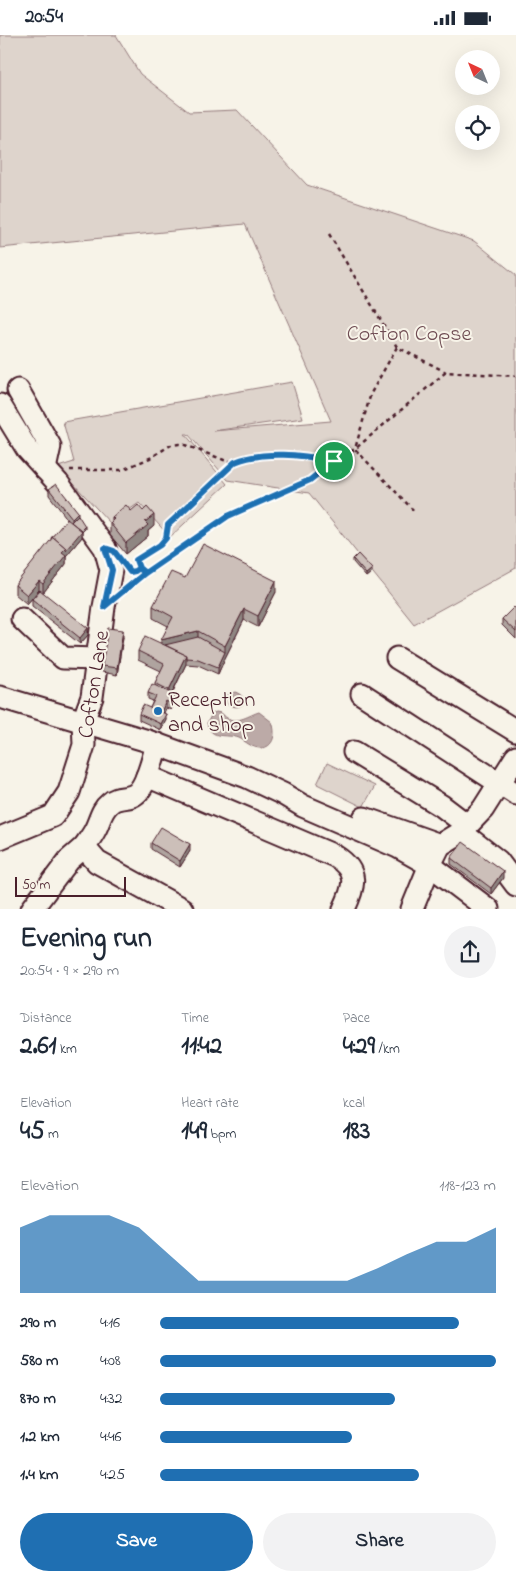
<!DOCTYPE html>
<html lang="en">
<head>
<meta charset="utf-8">
<style>
  body { margin:0; font-family:"Indie Flower",sans-serif; background:#f2f2f3; color:#1f2937; height:100vh; display:flex; flex-direction:column; font-size:19px; white-space:nowrap }
  * { box-sizing:border-box; margin:0 }
  p { font-size:16px; color:#747a83 }
  .icon { flex:none; width:28px; height:28px; fill:none; stroke:currentColor; stroke-width:2; stroke-linecap:round; stroke-linejoin:round }
  .map { position:relative; height:874px; overflow:hidden }
  .side { display:flex; flex-direction:column; background:#fff; flex:1 }
  .side>* { flex:none }
  .needle { width:32px; rotate:317deg }
  .fabs { position:absolute; left:455px; top:15px; display:grid; gap:10px }
  .fabs a { display:grid; place-items:center; width:45px; height:45px; border-radius:50%; background:#fff; box-shadow:0 5px 20px #0002; font-size:25px }
  .scale { position:absolute; left:15px; bottom:12px; width:111px; box-sizing:border-box; padding-left:5px; border:2px solid #4a1f2b; border-top:0; font-size:14px; line-height:18px; white-space:nowrap; color:#4a1f2b; -webkit-text-stroke:4px #f7f3e8; paint-order:stroke }
  .pin { position:absolute; display:grid; place-items:center; width:42px; height:42px; color:#fff; margin:-21px; border:2px solid #fff; border-radius:50%; box-shadow:0 1px 5px #0007 }
  .round { display:grid; place-items:center; flex:none; width:52px; height:52px; border-radius:26px; background:#f2f2f3 }
  .headline { display:flex; align-items:center; justify-content:space-between; height:85px; padding:0 20px }
  h1 { font-size:28px; font-weight:700; line-height:38px }
  .metrics { display:grid; grid-template-columns:repeat(3,1fr); gap:8px; height:85px; padding:5px 20px }
  .metrics div { display:grid; align-content:center }
  .metrics b { font-size:25px; font-weight:700 }
  .metrics small { font-size:14px; font-weight:400 }
  .metrics p { font-size:14px }
  .chart { height:140px; padding:10px 20px }
  .chart p { display:flex; justify-content:space-between }
  .chart svg { width:100%; height:90px; margin-top:5px; fill:#1f6fb2; opacity:.7 }
  .cta { display:flex; gap:10px; margin-top:auto; padding:10px 20px }
  .cta a { flex:1; height:58px; border-radius:30px; background:#1f6fb2; color:#fff; font-size:20px; font-weight:700; line-height:58px; text-align:center }
  .cta a+a { background:#f2f2f3; color:#1f2937 }
  ul { padding:0 20px; list-style:none; font-size:16px }
  li { display:grid; grid-template-columns:80px 60px 1fr; align-items:center; height:38px }
  li i { height:12px; border-radius:6px; background:#1f6fb2 }
  .status { display:flex; justify-content:space-between; align-items:center; height:35px; padding:0 25px; background:#fff; direction:ltr }
  .status svg { height:14px; fill:currentColor }
  .map>svg:first-child { display:block }
  .green { fill:#ded4cc; stroke:#947a7c }
  .water { fill:#bcaaa7; stroke:#8e7275 }
  .lines { fill:none; stroke-linecap:round; stroke-linejoin:round }
  .minor-casing { stroke:#4a1f2b; stroke-width:25 }
  .path { stroke:#4a1f2b; stroke-width:2.5; stroke-dasharray:4 4; stroke-linecap:butt }
  .minor { stroke:#f7f3e8; stroke-width:21 }
  .wall { fill:#afa49f; stroke:#4a1f2b }
  .shaded-wall { fill:#8f8682; stroke:#4a1f2b }
  .building { fill:#ccbfb9; stroke:#4a1f2b }
  .route-casing { stroke:#fff; stroke-width:10 }
  .route { stroke:#1f6fb2; stroke-width:6 }
  .poi-dot { fill:#1f6fb2; stroke:#f7f3e8; stroke-width:2 }
  .labels { text-anchor:middle; stroke-width:4; stroke-linejoin:round; paint-order:stroke }
  .park-label { font-size:22px; fill:#6f4c53; stroke:#f7f3e8 }
  .street-label { font-size:22px; fill:#4a1f2b; stroke:#f7f3e8 }
  .poi-label { font-size:22px; fill:#4a1f2b; stroke:#f7f3e8; text-anchor:start }
</style>
</head>
<body>
<div class="status"><b>20:54</b><svg viewBox="0 0 49 12"><path d="M0 12V9h3v3zM5 12V6h3v6zM10 12V3h3v9zM15 12V0h3v12zM26 1h20v11H26zM47 4h2v5h-2z"/></svg></div>
<div class="map">
<svg width="516" height="874" viewBox="0 0 516 874">
  <rect width="100%" height="100%" fill="#f7f3e8"/>
  <filter id="ink" filterUnits="userSpaceOnUse"><feTurbulence type="fractalNoise" baseFrequency=".02" numOctaves="2"/><feDisplacementMap in="SourceGraphic" scale="10" xChannelSelector="R" yChannelSelector="G"/><feConvolveMatrix kernelMatrix="1 2 1 2 8 2 1 2 1" color-interpolation-filters="sRGB"/></filter>
  <g filter="url(#ink)">
    <g class="green">
      <path d="M0,0h116l24,39 49,38 48,-2 70,75 167,56 42,34v293l-102,56 -105,-131 -81,-13 -40,-46h-3l42,50 -57,53 -31,-34 -29,20 -52,-56 16,-5 -11,-40 229,-40 11,36 -90,13 118,-10 -86,-197 -245,24z"/>
      <path d="M327,728l48,23 -12,21 -46,-23z"/>
    </g>
    <g class="water">
      <path d="M235,657c6,2 9,5 9,11 -6,6 -12,4 -18,0l-1,-4 2,-4z"/>
      <path d="M216,677l5,1c2,1 4,4 6,5 11,6 22,-3 32,-6l13,10c4,10 3,26 -12,26 -8,0 -15,-7 -21,-10 -13,-5 -28,3 -32,-15l5,-9z"/>
    </g>
    <g class="lines">
      <defs>
        <g id="minor">
          <path d="M18,355l32,56 -5,23"/>
          <path d="M0,370l27,44 31,34 47,65 6,22 -7,37 -12,90 -9,24 1,24 -15,47 -16,24 -53,22"/>
          <path d="M22,584l41,39 34,1"/>
          <path d="M397,623l119,73"/>
          <path d="M362,659l154,100"/>
          <path d="M0,662l148,44 99,36 36,17 20,12 95,41 32,18 58,44"/>
          <path d="M157,709c-4,13 -11,47 -25,52 -8,3 -16,1 -22,7 -9,7 -10,18 -15,27 -3,6 -7,11 -11,17l13,15 85,47"/>
          <path d="M354,717l88,54 25,19"/>
          <path d="M147,741l188,80c24,15 20,30 9,53"/>
          <path d="M364,783l76,27"/>
          <path d="M461,797l37,29 18,24"/>
          <path d="M32,874l37,-49 15,-13"/>
          <path d="M412,874l18,-44 10,-20 21,-13 22,-23 33,-52"/>
        </g>
      </defs>
      <use href="#minor" class="minor-casing"/>
      <g class="path">
        <path d="M329,199l68,113 49,25"/>
        <path d="M397,312l-26,46 -16,56 61,64"/>
        <path d="M70,435h52l28,-12 21,-13 8,-1 6,1 39,15 11,2 10,-4 24,-4 39,2 26,5"/>
        <path d="M129,535l1,2 5,-1 4,-3 -3,-8 24,-15 6,-7 2,-13 67,-63"/>
        <path d="M126,553l19,-15 83,-57 82,-36 24,-19 21,-12 91,-77 70,4"/>
      </g>
      <use href="#minor" class="minor"/>
    </g>
    <g class="wall">
      <path d="M49,454l29,26 7,14 -3,3v5l-16,19v8l-23,29 45,42 -8,9 -48,-38v-7l7,-9 -12,14 -12,-10v-9l36,-44v-3l17,-18 -19,-25z"/>
      <path d="M131,476l23,15 -6,5v5l-22,18 -16,-19v-12l2,-2v-4z"/>
      <path d="M353,524l19,13 -6,5 -13,-15z"/>
      <path d="M185,543l91,14 -18,35 -14,-7 -19,38 -7,16 -20,-9 -12,-1 -14,30 3,7 -4,9 -5,-2 -2,5 2,7 -5,10 -22,-10v-6l11,-6 3,-7 -5,-2v-6l7,-7v-3l6,-12 -23,-11v-9l23,-8 7,-17 -15,-8v-12z"/>
      <path d="M516,574v30l-14,-14v-6z"/>
      <path d="M123,602l-6,38 -15,-3v-6z"/>
      <path d="M151,808l39,8 -10,16 -29,-18z"/>
      <path d="M451,823l52,20 -12,16 -40,-30z"/>
    </g>
    <g class="shaded-wall">
      <path d="M78,477v6l-6,6v-6z"/>
      <path d="M154,480v11l-6,5v5l-22,18v-11l19,-21z"/>
      <path d="M85,491v3l-3,3v5l-16,19v8l-23,29v-9l19,-32z"/>
      <path d="M372,534v3l-6,5v-3z"/>
      <path d="M39,546v9l-12,14v-9z"/>
      <path d="M276,546v11l-18,35v-11z"/>
      <path d="M244,574v11l-19,38 -7,16v-7l7,-15v-6z"/>
      <path d="M88,593v7l-8,9v-6z"/>
      <path d="M123,595v7l-6,38v-7z"/>
      <path d="M198,596v12l-37,9v-12z"/>
      <path d="M186,620v9l-17,35v-9z"/>
      <path d="M175,660v6l-4,9v-6z"/>
      <path d="M166,666v7l-5,10v-6z"/>
      <path d="M166,679v6l-5,10v-6z"/>
      <path d="M190,809v7l-10,16v-6z"/>
      <path d="M503,836v7l-12,16v-6z"/>
    </g>
    <g class="building">
      <path d="M56,449l22,28 -6,6 -23,-29z"/>
      <path d="M126,470l5,6 7,-6 5,6 4,-4 7,8 -9,7 3,3 -22,18 -16,-20 4,-4 -2,-2z"/>
      <path d="M78,480l7,11 -4,4 -10,-8z"/>
      <path d="M67,484l15,12 -16,19v-2l-13,-11 -1,2 -1,-1z"/>
      <path d="M53,502l13,11 -4,4 4,3 -23,29 -4,-3 -12,14 -12,-10z"/>
      <path d="M203,509l73,37 -18,35 -14,-7 -19,37 -27,-15 -37,9 12,-23 -20,-11 18,-34 14,6z"/>
      <path d="M358,519l14,15 -6,5 -13,-15z"/>
      <path d="M40,555l48,38 -8,10 -48,-39z"/>
      <path d="M514,572l2,2v23l-14,-13z"/>
      <path d="M108,593l15,2 -6,38 -15,-2z"/>
      <path d="M145,601l41,19 -17,35 -14,-7 9,-19 -26,-13z"/>
      <path d="M198,602l27,15 -7,15 -20,-8 -12,-1v-3l-21,-10z"/>
      <path d="M152,649l23,11 -4,9 -5,-3 -5,11 5,2 -5,10 -22,-10 4,-9 7,3 6,-12 -8,-3z"/>
      <path d="M161,792l29,17 -10,17 -29,-18z"/>
      <path d="M463,807l40,29 -12,17 -40,-30z"/>
    </g>
  </g>
  <g class="lines" filter="url(#ink)">
    <defs>
      <path id="route" d="M334,426c-33,-6 -68,-11 -99,1l-67,63 -2,13 -6,7 -24,15 3,8 6,5 -41,34 8,-37 -7,-22 9,3 16,21 5,-1 4,-3 6,5 83,-57 82,-36 24,-19"/>
    </defs>
    <use href="#route" class="route-casing"/>
    <use href="#route" class="route"/>
  </g>
  <circle class="poi-dot" cx="158" cy="676" r="5"/>
  <g class="labels">
    <g class="park-label">
      <text x="409" y="305">Cofton Copse</text>
    </g>
    <g class="street-label">
      <text transform="translate(92 649) rotate(-81)" y="8">Cofton Lane</text>
    </g>
    <g class="poi-label">
      <text x="168" y="671">Reception<tspan x="168" dy="25">and shop</tspan></text>
    </g>
  </g>
</svg>
<div class="fabs">
<a><svg class="needle" viewBox="-14 -14 28 28"><path d="M0-13l5 13h-10z" fill="#e53935"/><path d="M0 13l5-13h-10z" fill="#747a83"/></svg></a>
<a><svg class="icon" aria-label="locate" viewBox="0 0 24 24"><circle cx="12" cy="12" r="6"/><path d="M12 2v4M12 18v4M2 12h4M18 12h4"/></svg></a>
</div>
<div class="scale">50 m</div>
<div class="pin" style="left:334px;top:426px;background:#1e9e55"><svg class="icon" aria-label="arrive" viewBox="0 0 24 24"><path d="M6 21V4h12l-3 4 3 4H6"/></svg></div>
</div>
<section class="side">
<div class="headline"><div><h1>Evening run</h1><p>20:54 · 9 × 290 m</p></div><a class="round"><svg class="icon" aria-label="share" viewBox="0 0 24 24"><path d="M12 15V3M7 8l5-5 5 5M5 13v7h14v-7"/></svg></a></div>
<div class="metrics">
<div><p>Distance</p><b>2.61<small> km</small></b></div>
<div><p>Time</p><b>11:42</b></div>
<div><p>Pace</p><b>4:29<small> /km</small></b></div>
</div>
<div class="metrics">
<div><p>Elevation</p><b>45<small> m</small></b></div>
<div><p>Heart rate</p><b>149<small> bpm</small></b></div>
<div><p>kcal</p><b>183</b></div>
</div>
<div class="chart"><p><span>Elevation</span>118–123 m</p>
<svg viewBox="0 0 160 44" preserveAspectRatio="none"><path d="M0 44V12L10 6L20 6L30 6L40 12L50 25L60 38L70 38L80 38L90 38L100 38L110 38L120 32L130 25L140 19L150 19L160 12V44z"/></svg>
</div>
<ul>
<li><b>290 m</b>4:16<i style="width:89%"></i></li>
<li><b>580 m</b>4:08<i style="width:100%"></i></li>
<li><b>870 m</b>4:32<i style="width:70%"></i></li>
<li><b>1.2 km</b>4:46<i style="width:57%"></i></li>
<li><b>1.4 km</b>4:25<i style="width:77%"></i></li>
</ul>
<div class="cta"><a>Save</a><a>Share</a></div>
</section>
</body>
</html>
